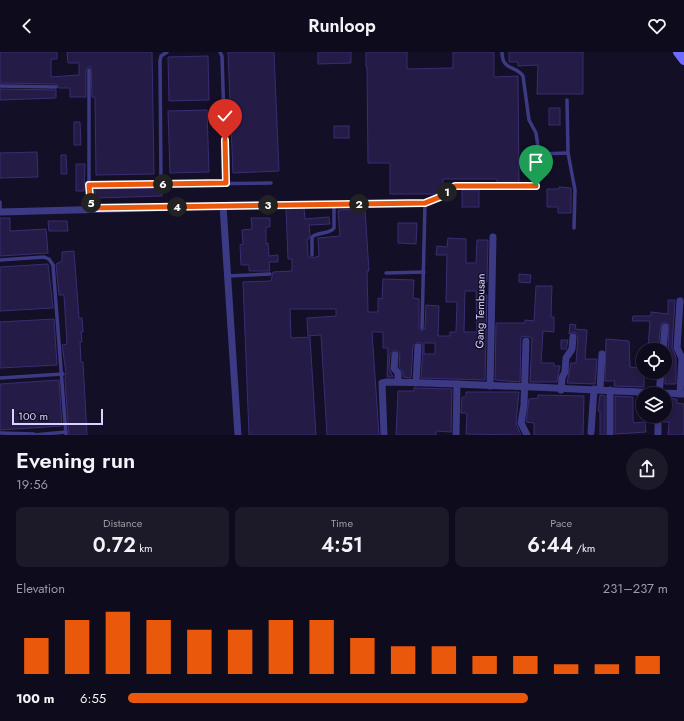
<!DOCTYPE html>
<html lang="en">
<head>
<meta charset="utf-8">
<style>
  body { margin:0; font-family:Jost,sans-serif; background:#1c1929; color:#f1f3f6; height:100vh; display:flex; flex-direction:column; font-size:15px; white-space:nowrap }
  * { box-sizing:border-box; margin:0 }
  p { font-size:13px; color:#9b9ba3 }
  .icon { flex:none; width:22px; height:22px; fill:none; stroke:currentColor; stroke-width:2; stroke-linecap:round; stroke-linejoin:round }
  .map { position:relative; height:383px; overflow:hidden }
  .drawer { display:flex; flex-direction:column; background:#0e0b1c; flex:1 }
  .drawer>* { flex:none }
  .controls { position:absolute; left:636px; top:291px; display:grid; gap:8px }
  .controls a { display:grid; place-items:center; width:36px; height:36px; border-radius:50%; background:#0e0b1c; box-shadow:0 2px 6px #0003,0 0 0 1px #2e2b3b; font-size:20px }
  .scale { position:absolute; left:12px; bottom:10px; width:91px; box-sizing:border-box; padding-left:4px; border:2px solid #d9d4ff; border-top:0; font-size:11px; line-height:14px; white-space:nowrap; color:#d9d4ff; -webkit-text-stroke:3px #130f26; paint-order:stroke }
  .pin { position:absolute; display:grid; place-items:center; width:34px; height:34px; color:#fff; margin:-41px -17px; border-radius:50% 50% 50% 0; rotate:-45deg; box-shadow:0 0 4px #0007 }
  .pin .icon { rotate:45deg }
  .km { position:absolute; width:20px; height:20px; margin:-10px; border-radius:50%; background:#222; color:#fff; font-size:11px; line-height:20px; text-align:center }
  .round { display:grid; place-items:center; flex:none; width:42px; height:42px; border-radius:21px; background:#1c1929 }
  .headline { display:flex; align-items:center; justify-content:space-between; height:68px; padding:0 16px }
  h1 { font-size:22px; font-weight:600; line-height:30px }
  .stats { display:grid; grid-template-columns:repeat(3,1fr); gap:6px; height:68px; padding:4px 16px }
  .stats div { display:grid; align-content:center; border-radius:8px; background:#1c1929; text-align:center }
  .stats b { font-size:20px; font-weight:600 }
  .stats small { font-size:11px; font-weight:400 }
  .stats p { font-size:11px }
  .chart { height:112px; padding:8px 16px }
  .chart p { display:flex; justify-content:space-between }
  .chart svg { width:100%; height:72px; margin-top:4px; stroke:#ea580c; stroke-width:6 }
  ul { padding:0 16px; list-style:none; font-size:13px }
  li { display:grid; grid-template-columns:64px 48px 1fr; align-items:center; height:30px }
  li i { height:10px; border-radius:5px; background:#ea580c }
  header { display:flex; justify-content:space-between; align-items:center; height:52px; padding:0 16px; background:#0e0b1c; font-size:18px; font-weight:600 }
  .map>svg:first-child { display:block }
  .building { fill:#241b47; stroke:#3b2d73; fill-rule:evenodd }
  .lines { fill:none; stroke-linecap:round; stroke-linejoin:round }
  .lane { stroke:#3d3a85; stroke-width:3.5 }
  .street { stroke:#3d3a85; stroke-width:7 }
  .secondary { stroke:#6f6bff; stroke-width:10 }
  .route-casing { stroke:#fff; stroke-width:8 }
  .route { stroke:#ea580c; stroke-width:5 }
  .labels { text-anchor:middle; stroke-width:3; stroke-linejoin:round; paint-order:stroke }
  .street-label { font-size:11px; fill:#d9d4ff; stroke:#130f26 }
</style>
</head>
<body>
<header><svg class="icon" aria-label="back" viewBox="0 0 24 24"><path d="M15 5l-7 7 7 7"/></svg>Runloop<svg class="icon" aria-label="heart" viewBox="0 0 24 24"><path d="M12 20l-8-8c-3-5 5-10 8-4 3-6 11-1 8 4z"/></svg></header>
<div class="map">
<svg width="684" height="383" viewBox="0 0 684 383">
  <rect width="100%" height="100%" fill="#130f26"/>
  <g class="building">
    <path d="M0,0h57v7h-6v18l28,-2v-12h-11l-1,-11h85l2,122 -58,1 -1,-78h-3l-1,-30h-3l-2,3v27h-16v-9h-11l-3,-4 -56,-1z"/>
    <path d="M228,0h46l5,119 -46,2z"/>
    <path d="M318,0h33v11l-33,1z"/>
    <path d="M366,0h41v17l46,-1v-16h41v25l24,-1 1,107h-22v-4h-54v12l-4,3h-49v-31h-22l-1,-96h-1z"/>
    <path d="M509,0h74v42h-46l1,-29 -20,1v-4h-9z"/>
    <path d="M208,4l1,44 -40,1 -1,-44z"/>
    <path d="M0,37l56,1v8l-56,2z"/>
    <rect x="549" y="56" width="11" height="17"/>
    <path d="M207,58l2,62 -39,1 -2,-62z"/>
    <path d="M74,70h6l1,23h-7z"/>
    <rect x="334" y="74" width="15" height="12"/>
    <path d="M37,100l1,25 -38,1v-25z"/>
    <path d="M61,103h5l1,19h-6z"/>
    <path d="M76,112h9l-1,27h-8z"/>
    <path d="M559,135l12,1v25h-13v-6h-11v-18h12z"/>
    <path d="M162,136v8l-67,2v-9z"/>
    <rect x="462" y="138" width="17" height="17"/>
    <path d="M304,156l1,11 24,-2 1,7 -21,1 1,10 -1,4h-2l1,17 4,2 7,-2 -1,-18 22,-2 -2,-26 27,-1 4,62h-2l1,41h10v-14l4,1 1,-20 31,1 -1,18 6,1v30l3,2 3,-3 1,-23 13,1 -1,30h12v-4h6l1,-30h-11l1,-47h-11l1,-9 10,1 1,-9 18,1v24h10l1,-23h11l-1,42h-3v13h3l-2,85 -64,-2 2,-31 -2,-4 -3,-1 -5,4 -2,32 -8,-1v-5l-4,-6 1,-13 -5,-3 -5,4 -1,14 4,9h-6l1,-29h-5v-16h-11l7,103h-52l-6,-100 -13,1 -1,-18 29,-2v-7h-46l1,29 19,-1 6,98h-67l-6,-153 28,-1 2,-9 19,-1v-12h-4l-2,-50zM465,239h11l1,41h-13zM424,291h11v11h-11z"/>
    <path d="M0,166h10v13l36,-2 2,24 -48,3z"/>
    <path d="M251,166h19v9h-4v17l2,-1 1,13 9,-1v7h-9l1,9h-21v-6h-8l-1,-20 3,-1 -1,-14 10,-1z"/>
    <path d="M48,169h19l1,10h-19z"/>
    <path d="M398,171h19l-1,21 -18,-1z"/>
    <path d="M74,199l5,67h3l1,14h-2l1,10h-2l1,20h2l4,73h-18l-4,-55 1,-7 -4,-28 5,-1 -3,-49h-5l-3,-31 6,-3v-9z"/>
    <path d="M48,212l5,44 -53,3v-44z"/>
    <path d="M519,222l12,1 -1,8 -11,-1z"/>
    <path d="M536,234h16l-1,31h3v15l-11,-1 -2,32h13v3h6l-3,16h-27l2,-44 -6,-2 -5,1 -1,45 -25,-2 1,-57h29v-3l9,1z"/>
    <path d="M668,248h7l-3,48 4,9v27h-11v-29l3,-5 1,-25 -4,-3 -4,2 -3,25h-10l2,-28h-18l1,-5h18v-4l17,2z"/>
    <path d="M54,267l3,46 -57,3v-46z"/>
    <path d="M570,272l6,1 -1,4 12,1 -2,29h12l-2,25 -28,-1 4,-20h5l1,-13 1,-15 -4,-3 -5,2z"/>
    <path d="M606,287l23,2 1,26 13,1v4h13v5l-12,-1v11l-30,-1 1,-5h-10z"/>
    <path d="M561,288h7l-2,9h-5z"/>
    <path d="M59,328l3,46 -62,4v-46z"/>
    <path d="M414,336l38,1 -1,43 -15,-1v4h-40l2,-44h16z"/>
    <path d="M466,340h53l-3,31 5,12 -55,-1 1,-20 -1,-1h-5l1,-16h4z"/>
    <path d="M538,343l46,1 -1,39h-49v-12l-8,-1 3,-23 9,-1z"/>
    <path d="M600,343l5,1v39h-5v-24h-2z"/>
    <path d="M615,344l18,1v23l1,3 11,-1 1,10 -31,2z"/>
    <path d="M665,346l12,1v4l7,1v31h-16l1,-13h-6v-6h2z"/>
  </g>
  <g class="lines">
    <g class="lane">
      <path d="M220,0l2,4 4,127"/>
      <path d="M89,18v115"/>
      <path d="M0,34l56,1"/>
      <path d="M567,48l1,53 7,37 -1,38"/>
      <path d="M539,102l29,-1"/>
      <path d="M161,132l-1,-123 1,-5 6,-4"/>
      <path d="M0,150v10"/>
      <path d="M224,154l201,-3 15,-6 15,-11h81l3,-32 -3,-21 -7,-13 -6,-44c-8,-11 -21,-5 -21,-24"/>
      <path d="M91,157l-2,-24 182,-2"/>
      <path d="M312,203v-18c7,-6 17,-2 22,-9v-24"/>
      <path d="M0,208l44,-3 5,2 4,6 13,170"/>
      <path d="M386,221l38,-1"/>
      <path d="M227,224l43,-2"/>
      <path d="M422,276l3,-125"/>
      <path d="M0,326l63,-4"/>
      <path d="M0,381l34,1"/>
      <path d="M34,383l32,-3"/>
    </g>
    <g class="street">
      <path d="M0,160l223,-6 15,229"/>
      <path d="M526,289l-2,64 -3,18 6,12"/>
      <path d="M663,298l2,-23"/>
      <path d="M395,303l-1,13 4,5v9"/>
      <path d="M416,331l2,-36"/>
      <path d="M490,334l3,-149"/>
      <path d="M600,337l2,-35"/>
      <path d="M561,338l1,-12 3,-6 1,-14 6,-9 1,-12"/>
      <path d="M610,338v45"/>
      <path d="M659,342l2,-22"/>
      <path d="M680,342l2,-36 -5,-10 3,-47"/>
      <path d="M591,380l3,-43"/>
      <path d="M384,383l-2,-52 5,-1c99,2 198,8 297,12"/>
      <path d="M456,383l1,-51"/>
      <path d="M658,383v-19"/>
    </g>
    <path class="secondary" d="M678,0l6,8"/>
  </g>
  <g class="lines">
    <defs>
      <path id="route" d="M225,88l1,43 -137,2 2,23 334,-5 15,-6 15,-11h81"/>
    </defs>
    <use href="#route" class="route-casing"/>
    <use href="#route" class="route"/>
  </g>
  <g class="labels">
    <g class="street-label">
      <text transform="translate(480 259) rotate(-89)" y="4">Gang Tembusan</text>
    </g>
  </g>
</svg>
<div class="controls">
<a><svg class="icon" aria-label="locate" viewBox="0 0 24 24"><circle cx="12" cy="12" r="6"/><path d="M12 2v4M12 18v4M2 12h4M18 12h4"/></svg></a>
<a><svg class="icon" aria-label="layers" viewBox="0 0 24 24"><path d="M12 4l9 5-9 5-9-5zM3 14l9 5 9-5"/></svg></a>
</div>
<div class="scale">100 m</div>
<div class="pin" style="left:536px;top:134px;background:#1e9e55"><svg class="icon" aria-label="arrive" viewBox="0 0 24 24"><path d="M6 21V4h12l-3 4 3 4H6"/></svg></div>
<div class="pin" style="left:225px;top:88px;background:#d93025"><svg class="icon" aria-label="check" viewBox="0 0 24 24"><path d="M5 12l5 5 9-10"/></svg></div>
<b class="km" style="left:447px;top:140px">1</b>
<b class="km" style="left:359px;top:152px">2</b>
<b class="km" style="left:268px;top:153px">3</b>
<b class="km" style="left:177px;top:155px">4</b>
<b class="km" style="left:91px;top:151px">5</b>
<b class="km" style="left:163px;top:132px">6</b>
</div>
<section class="drawer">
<div class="headline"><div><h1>Evening run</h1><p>19:56</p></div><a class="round"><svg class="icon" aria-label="share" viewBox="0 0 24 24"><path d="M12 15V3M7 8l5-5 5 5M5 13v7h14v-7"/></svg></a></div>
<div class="stats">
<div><p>Distance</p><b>0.72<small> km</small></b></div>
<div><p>Time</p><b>4:51</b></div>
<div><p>Pace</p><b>6:44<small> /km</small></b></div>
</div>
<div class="chart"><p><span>Elevation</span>231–237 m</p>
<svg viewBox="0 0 160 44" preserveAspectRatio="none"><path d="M5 44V22M15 44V11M25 44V6M35 44V11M45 44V17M55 44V17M65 44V11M75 44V11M85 44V22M95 44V27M105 44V27M115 44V33M125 44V33M135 44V38M145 44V38M155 44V33"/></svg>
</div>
<ul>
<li><b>100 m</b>6:55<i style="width:74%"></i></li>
</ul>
</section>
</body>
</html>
